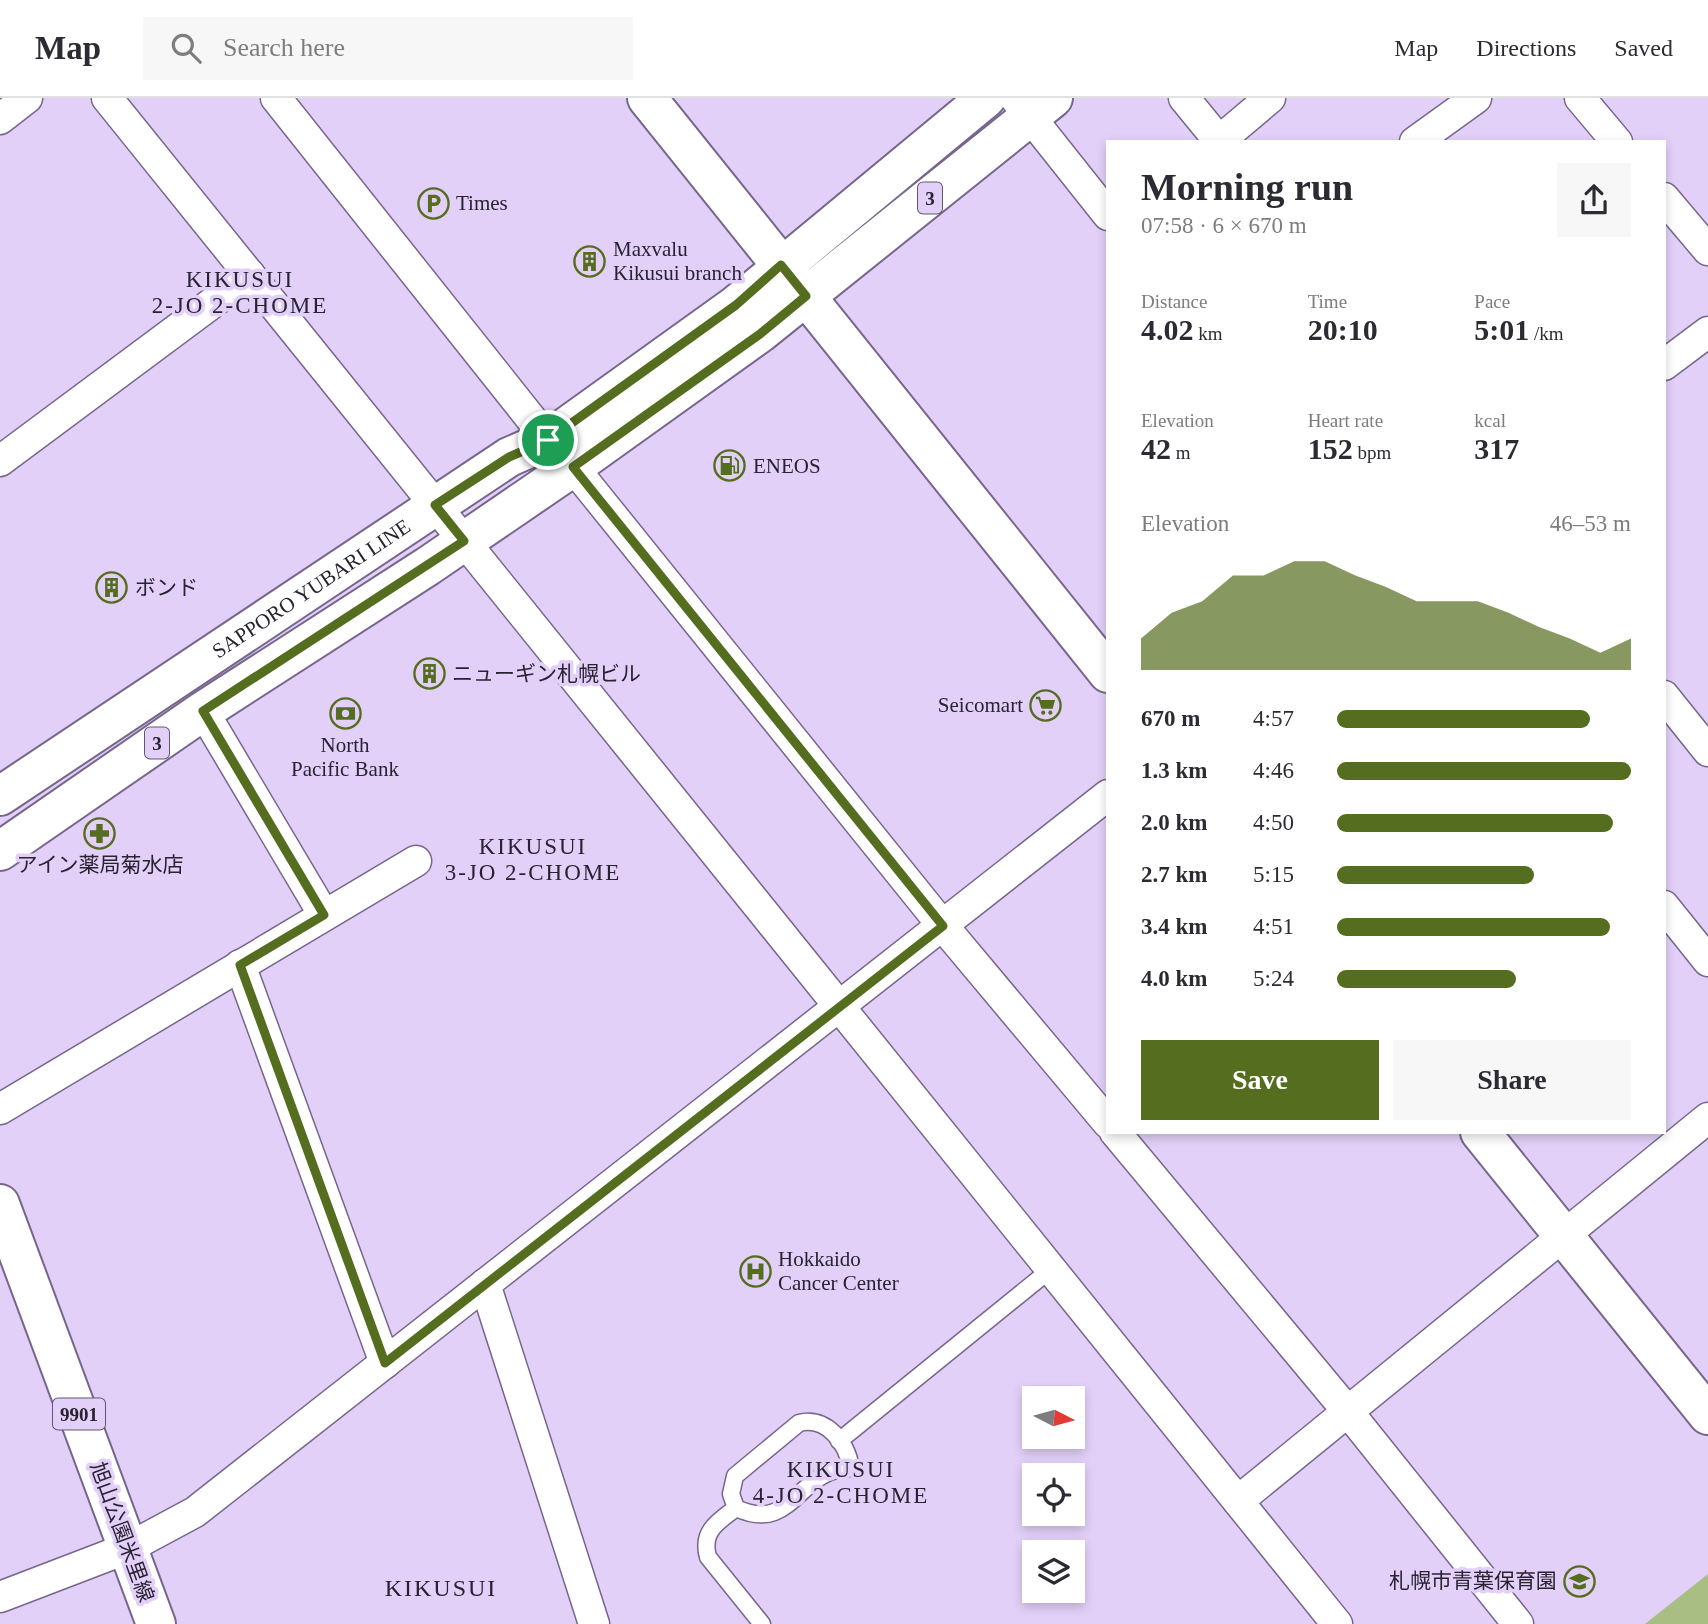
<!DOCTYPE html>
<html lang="en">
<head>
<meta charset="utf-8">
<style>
  body { margin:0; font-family:"Times New Roman","Noto Sans JP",serif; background:#f7f7f7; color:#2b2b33; height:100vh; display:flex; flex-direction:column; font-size:26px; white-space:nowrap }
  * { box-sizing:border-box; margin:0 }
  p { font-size:23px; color:#7c7c81 }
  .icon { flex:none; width:38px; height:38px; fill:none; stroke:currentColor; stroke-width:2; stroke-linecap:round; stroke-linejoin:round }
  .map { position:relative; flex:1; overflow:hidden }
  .details { position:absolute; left:1106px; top:42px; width:560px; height:994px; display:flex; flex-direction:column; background:#fff; border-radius:0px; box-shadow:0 4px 10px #0003 }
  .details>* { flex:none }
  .needle { width:46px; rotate:96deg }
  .controls { position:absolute; left:1022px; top:1288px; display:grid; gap:14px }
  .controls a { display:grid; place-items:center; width:63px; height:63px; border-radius:0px; background:#fff; box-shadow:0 4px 10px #0003; font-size:35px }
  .pin { position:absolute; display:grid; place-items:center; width:60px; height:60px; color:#fff; margin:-30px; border:4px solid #fff; border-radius:50%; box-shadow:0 2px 7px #0007 }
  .round { display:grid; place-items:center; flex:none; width:74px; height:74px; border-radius:0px; background:#f7f7f7 }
  .headline { display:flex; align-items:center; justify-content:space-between; height:119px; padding:0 35px }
  h1 { font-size:38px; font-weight:700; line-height:52px }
  .figures { display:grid; grid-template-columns:repeat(3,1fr); gap:10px; height:119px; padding:7px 35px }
  .figures div { display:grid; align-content:center }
  .figures b { font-size:30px; font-weight:700 }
  .figures small { font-size:19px; font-weight:400 }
  .figures p { font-size:19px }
  .chart { height:196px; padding:14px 35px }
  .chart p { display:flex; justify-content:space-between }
  .chart svg { width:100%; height:126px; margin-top:7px; fill:#556d1e; opacity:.7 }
  .button { display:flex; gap:14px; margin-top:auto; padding:14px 35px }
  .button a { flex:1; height:80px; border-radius:0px; background:#556d1e; color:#fff; font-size:28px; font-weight:700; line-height:80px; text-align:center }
  .button a+a { background:#f7f7f7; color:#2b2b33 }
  ul { padding:0 35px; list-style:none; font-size:23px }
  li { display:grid; grid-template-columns:112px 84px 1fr; align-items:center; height:52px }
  li i { height:18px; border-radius:9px; background:#556d1e }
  header { display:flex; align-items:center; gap:42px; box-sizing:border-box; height:98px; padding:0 35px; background:#fff; border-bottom:2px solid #e1e1e2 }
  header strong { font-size:33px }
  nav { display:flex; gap:38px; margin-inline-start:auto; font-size:24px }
  .search { width:490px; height:63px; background:#f7f7f7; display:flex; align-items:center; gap:18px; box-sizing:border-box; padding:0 24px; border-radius:0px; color:#7c7c81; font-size:26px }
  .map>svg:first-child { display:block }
  .green { fill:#a8be82 }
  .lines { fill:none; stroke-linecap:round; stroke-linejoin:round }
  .service-casing { stroke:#76668b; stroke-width:19 }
  .minor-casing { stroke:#76668b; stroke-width:33 }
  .tertiary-casing { stroke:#76668b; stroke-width:42 }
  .primary-casing { stroke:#76668b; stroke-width:42 }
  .service { stroke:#fff; stroke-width:16 }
  .minor { stroke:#fff; stroke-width:30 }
  .tertiary { stroke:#fff; stroke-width:38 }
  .primary { stroke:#fff; stroke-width:38 }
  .route-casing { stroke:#fff; stroke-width:14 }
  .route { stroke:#556d1e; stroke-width:9 }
  .labels { text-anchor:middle; stroke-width:7; stroke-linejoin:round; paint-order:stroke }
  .shield { fill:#e2d0f9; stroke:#60566d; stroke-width:2 }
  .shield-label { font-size:19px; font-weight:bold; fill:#282231 }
  .poi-label { font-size:21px; fill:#282231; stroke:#e2d0f9; text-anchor:start }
  .street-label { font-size:21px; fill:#282231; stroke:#e2d0f9 }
  .neighbourhood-label { font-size:23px; letter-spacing:2px; fill:#282231; stroke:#e2d0f9 }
  .quarter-label { font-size:24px; letter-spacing:2px; fill:#282231; stroke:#e2d0f9 }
</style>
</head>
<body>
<header>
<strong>Map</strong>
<div class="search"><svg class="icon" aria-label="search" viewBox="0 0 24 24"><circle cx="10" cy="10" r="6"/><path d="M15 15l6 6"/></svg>Search here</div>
<nav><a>Map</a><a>Directions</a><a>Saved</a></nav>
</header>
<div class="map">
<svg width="1708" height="1526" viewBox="0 0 1708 1526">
  <rect width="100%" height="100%" fill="#e2d0f9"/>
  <path class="green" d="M1708,1476v50h-63z"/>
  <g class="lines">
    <defs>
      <g id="service">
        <path d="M839,1343l212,-172"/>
        <path d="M736,1410c58,27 61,-40 115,-40 -4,-25 -24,-52 -52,-45l-64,53 -4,18 5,14c-19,14 -35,24 -28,49l54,67"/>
      </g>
      <g id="minor">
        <path d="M107,0l1230,1526"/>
        <path d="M276,0l272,342"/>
        <path d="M1015,0l93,117"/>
        <path d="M1184,0l36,44"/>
        <path d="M1580,0l37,44"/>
        <path d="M0,21l27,-21"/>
        <path d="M1219,43l51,-43"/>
        <path d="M1415,44l61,-44"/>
        <path d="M1664,100l44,52"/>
        <path d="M1664,267l44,-33"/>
        <path d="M0,363l250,-186"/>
        <path d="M573,369l370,459 165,197"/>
        <path d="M1664,598l44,55"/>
        <path d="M203,613l121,204"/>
        <path d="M1664,808l44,55"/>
        <path d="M240,867l145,398"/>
        <path d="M0,1011l416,-248"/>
        <path d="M1115,1034l234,281 169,211"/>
        <path d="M485,1186l109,340"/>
        <path d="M1238,1403l470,-383"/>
        <path d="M0,1499l128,-49 67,-36 913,-717"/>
      </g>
      <g id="tertiary">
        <path d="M647,0l461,575"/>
        <path d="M1480,1034l228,283"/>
      </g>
      <g id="primary">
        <path id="s1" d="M0,698l509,-339 39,-17 188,-135 250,-207"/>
        <path d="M0,753l203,-140 225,-145 145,-99 187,-134 293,-235"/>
        <path d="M0,1106l156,420"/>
      </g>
    </defs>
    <use href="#service" class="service-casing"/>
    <use href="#minor" class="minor-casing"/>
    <use href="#tertiary" class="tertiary-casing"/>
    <use href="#primary" class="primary-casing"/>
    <use href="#service" class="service"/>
    <use href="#minor" class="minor"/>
    <use href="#tertiary" class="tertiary"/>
    <use href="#primary" class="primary"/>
  </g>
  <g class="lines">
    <defs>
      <path id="route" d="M781,167l25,31 -46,38 -187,133 370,459 -558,437 -145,-398 84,-50 -121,-204 261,-170 -29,-36 74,-48 39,-17 188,-135z"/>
    </defs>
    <use href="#route" class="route-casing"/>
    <use href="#route" class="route"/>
  </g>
  <defs>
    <symbol id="parking-ring" viewBox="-11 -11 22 22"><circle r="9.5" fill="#e2d0f9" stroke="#556d1e" stroke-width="1.5"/><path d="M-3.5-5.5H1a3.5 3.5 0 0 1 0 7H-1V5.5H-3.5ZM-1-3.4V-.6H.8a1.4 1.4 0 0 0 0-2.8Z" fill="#556d1e"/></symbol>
    <symbol id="building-ring" viewBox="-11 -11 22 22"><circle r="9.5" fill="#e2d0f9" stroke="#556d1e" stroke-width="1.5"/><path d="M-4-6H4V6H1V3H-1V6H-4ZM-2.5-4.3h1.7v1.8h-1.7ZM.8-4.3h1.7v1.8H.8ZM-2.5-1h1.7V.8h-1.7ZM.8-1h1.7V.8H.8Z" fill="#556d1e"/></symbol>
    <symbol id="fuel-ring" viewBox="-11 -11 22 22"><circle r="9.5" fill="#e2d0f9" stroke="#556d1e" stroke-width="1.5"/><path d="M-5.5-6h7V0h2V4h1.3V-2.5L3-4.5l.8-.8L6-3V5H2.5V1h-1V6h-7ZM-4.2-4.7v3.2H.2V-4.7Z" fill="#556d1e"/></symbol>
    <symbol id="supermarket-ring" viewBox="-11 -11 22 22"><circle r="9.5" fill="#e2d0f9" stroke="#556d1e" stroke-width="1.5"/><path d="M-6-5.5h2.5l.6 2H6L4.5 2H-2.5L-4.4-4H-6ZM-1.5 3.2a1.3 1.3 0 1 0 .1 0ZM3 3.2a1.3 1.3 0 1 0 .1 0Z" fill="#556d1e"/></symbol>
    <symbol id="bank-ring" viewBox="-11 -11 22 22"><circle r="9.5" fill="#e2d0f9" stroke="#556d1e" stroke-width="1.5"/><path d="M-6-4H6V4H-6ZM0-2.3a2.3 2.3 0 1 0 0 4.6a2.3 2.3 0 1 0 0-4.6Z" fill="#556d1e"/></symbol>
    <symbol id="pharmacy-ring" viewBox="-11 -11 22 22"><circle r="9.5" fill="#e2d0f9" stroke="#556d1e" stroke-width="1.5"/><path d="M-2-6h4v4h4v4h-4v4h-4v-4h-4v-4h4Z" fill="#556d1e"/></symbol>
    <symbol id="hospital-ring" viewBox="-11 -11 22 22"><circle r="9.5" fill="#e2d0f9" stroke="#556d1e" stroke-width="1.5"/><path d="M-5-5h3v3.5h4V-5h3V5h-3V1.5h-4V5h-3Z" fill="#556d1e"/></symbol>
    <symbol id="school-ring" viewBox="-11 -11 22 22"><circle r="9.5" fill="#e2d0f9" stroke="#556d1e" stroke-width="1.5"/><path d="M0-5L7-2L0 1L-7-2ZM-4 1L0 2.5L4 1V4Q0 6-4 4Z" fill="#556d1e"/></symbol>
  </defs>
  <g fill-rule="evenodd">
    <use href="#parking-ring" x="416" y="88" width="35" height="35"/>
    <use href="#building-ring" x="572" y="146" width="35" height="35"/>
    <use href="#fuel-ring" x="712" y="350" width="35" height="35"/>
    <use href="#building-ring" x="94" y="472" width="35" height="35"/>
    <use href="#building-ring" x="412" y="558" width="35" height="35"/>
    <use href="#supermarket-ring" x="1028" y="590" width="35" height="35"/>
    <use href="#bank-ring" x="328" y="598" width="35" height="35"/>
    <use href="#pharmacy-ring" x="82" y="718" width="35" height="35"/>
    <use href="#hospital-ring" x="738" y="1156" width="35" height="35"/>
    <use href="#school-ring" x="1562" y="1466" width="35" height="35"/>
  </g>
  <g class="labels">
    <g class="shield">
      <rect x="918" y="84.5" width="24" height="31" rx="5"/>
      <rect x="145" y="629.5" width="24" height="31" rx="5"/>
      <rect x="53" y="1300.5" width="52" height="31" rx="5"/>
    </g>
    <g class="shield-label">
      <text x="930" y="107">3</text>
      <text x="157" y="652">3</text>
      <text x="79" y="1323">9901</text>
    </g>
    <g class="poi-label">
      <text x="456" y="112">Times</text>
      <text x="613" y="158">Maxvalu<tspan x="613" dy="24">Kikusui branch</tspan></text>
      <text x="753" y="375">ENEOS</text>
      <text x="135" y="497">ボンド</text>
      <text x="452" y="583">ニューギン札幌ビル</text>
      <text x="1023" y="614" text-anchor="end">Seicomart</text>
      <text x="345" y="654" text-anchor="middle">North<tspan x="345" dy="24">Pacific Bank</tspan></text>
      <text x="100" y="774" text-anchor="middle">アイン薬局菊水店</text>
      <text x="778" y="1168">Hokkaido<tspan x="778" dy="24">Cancer Center</tspan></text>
      <text x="1557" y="1490" text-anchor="end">札幌市青葉保育園</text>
    </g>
    <g class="street-label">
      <text dy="7" stroke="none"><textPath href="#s1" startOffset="374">SAPPORO YUBARI LINE</textPath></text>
      <text transform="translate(122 1434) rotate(70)" y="7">旭山公園米里線</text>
    </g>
    <g class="neighbourhood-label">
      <text x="240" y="189">KIKUSUI<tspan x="240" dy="26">2-JO 2-CHOME</tspan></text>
      <text x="533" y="756">KIKUSUI<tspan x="533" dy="26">3-JO 2-CHOME</tspan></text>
      <text x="841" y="1379">KIKUSUI<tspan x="841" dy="26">4-JO 2-CHOME</tspan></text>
    </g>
    <g class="quarter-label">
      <text x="441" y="1498">KIKUSUI</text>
    </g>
  </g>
</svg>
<div class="controls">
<a><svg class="needle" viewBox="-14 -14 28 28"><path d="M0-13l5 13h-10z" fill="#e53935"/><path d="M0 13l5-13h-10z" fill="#7c7c81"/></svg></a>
<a><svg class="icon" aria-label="locate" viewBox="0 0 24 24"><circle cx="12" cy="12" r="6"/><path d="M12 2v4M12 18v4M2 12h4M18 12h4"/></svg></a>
<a><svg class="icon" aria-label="layers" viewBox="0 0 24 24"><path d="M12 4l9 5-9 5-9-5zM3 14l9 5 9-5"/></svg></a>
</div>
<div class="pin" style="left:548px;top:342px;background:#1e9e55"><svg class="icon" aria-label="arrive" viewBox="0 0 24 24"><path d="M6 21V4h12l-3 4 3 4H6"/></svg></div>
<section class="details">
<div class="headline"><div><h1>Morning run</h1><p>07:58 · 6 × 670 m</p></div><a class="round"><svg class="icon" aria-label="share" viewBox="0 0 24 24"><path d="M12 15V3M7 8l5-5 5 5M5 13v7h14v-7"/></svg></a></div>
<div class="figures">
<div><p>Distance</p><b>4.02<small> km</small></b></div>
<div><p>Time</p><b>20:10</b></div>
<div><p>Pace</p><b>5:01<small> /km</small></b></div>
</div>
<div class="figures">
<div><p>Elevation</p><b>42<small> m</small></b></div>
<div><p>Heart rate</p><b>152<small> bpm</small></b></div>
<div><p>kcal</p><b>317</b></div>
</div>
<div class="chart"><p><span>Elevation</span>46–53 m</p>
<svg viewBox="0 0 160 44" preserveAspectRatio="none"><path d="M0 44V33L10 24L20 20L30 11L40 11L50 6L60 6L70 11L80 15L90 20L100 20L110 20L120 24L130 29L140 33L150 38L160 33V44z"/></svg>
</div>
<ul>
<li><b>670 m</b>4:57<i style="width:86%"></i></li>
<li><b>1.3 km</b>4:46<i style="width:100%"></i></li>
<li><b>2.0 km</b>4:50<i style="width:94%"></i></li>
<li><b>2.7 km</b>5:15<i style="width:67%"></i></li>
<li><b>3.4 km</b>4:51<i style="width:93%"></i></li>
<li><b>4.0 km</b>5:24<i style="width:61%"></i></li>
</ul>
<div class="button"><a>Save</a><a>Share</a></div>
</section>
</div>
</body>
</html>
